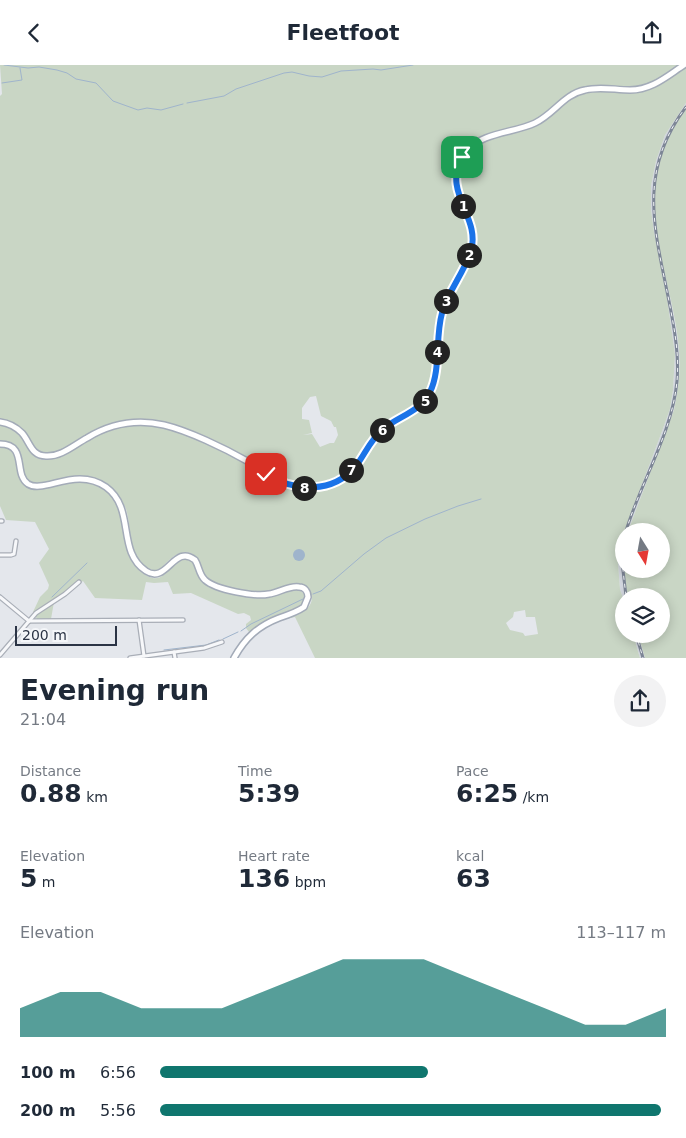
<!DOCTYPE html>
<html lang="en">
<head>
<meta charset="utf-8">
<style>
  body { margin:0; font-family:"DejaVu Sans",sans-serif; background:#f2f2f3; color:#1f2937; height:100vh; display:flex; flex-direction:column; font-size:19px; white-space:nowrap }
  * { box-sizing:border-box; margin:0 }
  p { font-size:16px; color:#747a83 }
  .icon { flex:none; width:28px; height:28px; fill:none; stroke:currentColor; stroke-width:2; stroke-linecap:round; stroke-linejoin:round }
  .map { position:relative; height:593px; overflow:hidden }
  .panel { display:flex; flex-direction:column; background:#fff; flex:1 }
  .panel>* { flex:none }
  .needle { width:32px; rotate:169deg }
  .buttons { position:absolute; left:615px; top:458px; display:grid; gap:10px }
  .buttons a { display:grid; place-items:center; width:55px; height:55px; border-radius:50%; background:#fff; box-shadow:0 2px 12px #0003; font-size:25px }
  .scale { position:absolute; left:15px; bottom:12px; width:102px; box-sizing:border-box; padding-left:5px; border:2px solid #2b3445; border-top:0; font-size:14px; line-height:18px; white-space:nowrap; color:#2b3445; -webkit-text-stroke:4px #f4f6f9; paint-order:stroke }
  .pin { position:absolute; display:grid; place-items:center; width:42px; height:42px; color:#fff; margin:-21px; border-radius:10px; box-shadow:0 2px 8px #0006 }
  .km { position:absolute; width:25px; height:25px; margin:-12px; border-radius:50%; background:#222; color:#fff; font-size:14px; line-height:25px; text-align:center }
  .round { display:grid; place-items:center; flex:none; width:52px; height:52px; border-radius:26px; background:#f2f2f3 }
  .summary { display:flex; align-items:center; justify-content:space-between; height:85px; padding:0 20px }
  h1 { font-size:28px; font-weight:700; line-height:38px }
  .metrics { display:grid; grid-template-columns:repeat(3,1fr); gap:8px; height:85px; padding:5px 20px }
  .metrics div { display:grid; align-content:center }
  .metrics b { font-size:25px; font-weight:700 }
  .metrics small { font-size:14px; font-weight:400 }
  .metrics p { font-size:14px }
  .chart { height:140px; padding:10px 20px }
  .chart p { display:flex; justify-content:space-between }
  .chart svg { width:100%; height:90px; margin-top:5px; fill:#0f766e; opacity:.7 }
  ul { padding:0 20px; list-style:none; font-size:16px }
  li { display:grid; grid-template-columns:80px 60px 1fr; align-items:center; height:38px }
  li i { height:12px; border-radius:6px; background:#0f766e }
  header { display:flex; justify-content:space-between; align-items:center; height:65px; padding:0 20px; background:#fff; font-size:22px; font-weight:700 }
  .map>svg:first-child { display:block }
  .built { fill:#d2d6de }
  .green { fill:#c9d6c5; fill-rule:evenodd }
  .water { fill:#9fb4cc }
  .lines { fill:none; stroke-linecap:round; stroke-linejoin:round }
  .stream { stroke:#9fb4cc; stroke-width:1 }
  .minor-casing { stroke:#a9aeb7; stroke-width:5.5 }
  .primary-casing { stroke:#a3abb8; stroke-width:8 }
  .minor { stroke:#f7f8fa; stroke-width:3 }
  .primary { stroke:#fff; stroke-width:5 }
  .rail-casing { stroke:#7d8696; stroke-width:3 }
  .rail { stroke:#f4f6f9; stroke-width:1; stroke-dasharray:4; stroke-linecap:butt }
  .route-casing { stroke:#fff; stroke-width:10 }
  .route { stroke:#1a73e8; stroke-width:6 }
</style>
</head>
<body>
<header><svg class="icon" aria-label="back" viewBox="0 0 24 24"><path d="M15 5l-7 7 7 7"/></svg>Fleetfoot<svg class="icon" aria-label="share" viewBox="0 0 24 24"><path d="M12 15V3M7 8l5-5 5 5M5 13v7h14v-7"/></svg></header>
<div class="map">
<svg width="686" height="593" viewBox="0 0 686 593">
  <rect width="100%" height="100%" fill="#e4e7ec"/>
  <g class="built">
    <path d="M686,38v6l-26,52 -4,20 -2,28 26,142 -2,40 -4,19 -46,121h-4l37,-97 9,-25 3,-19 2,-36 -8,-56 -13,-66 -3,-23v-23l5,-25 9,-26z"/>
    <path d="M624,467l-1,31 4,33h-3v5l-4,-12 -2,-26z"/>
    <path d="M633,569h5l7,24h-5z"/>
  </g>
  <g class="green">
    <path d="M0,0h680c-15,10 -30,22 -49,22 -15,0 -31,-3 -45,0 -22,4 -31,23 -49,32 -23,12 -56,11 -74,31 -32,36 19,69 5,99 -11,23 -27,47 -31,73 -3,19 -1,49 -8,65 -10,22 -32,26 -49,41 -9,7 -14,19 -21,28 -15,21 -38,33 -64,28 -17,-4 -30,-15 -44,-24 -13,-7 -27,-13 -41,-19 -13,-6 -27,-14 -41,-18 -28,-8 -57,-2 -82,12 -12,7 -26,19 -41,18 -12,-1 -16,-17 -24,-24 -6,-6 -14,-9 -22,-10v-323l2,-2zM316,331l5,20 10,5 3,6h2l2,8 -4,8h-4l-10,4 -8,-13 -9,1 9,-2 -3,-13 -7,-1v-11l8,-11z"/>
    <path d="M686,2v36l-21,32 -9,26 -5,25v23l3,23 13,66 8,56 -2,36 -3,19 -9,25 -38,101 -5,28 2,26 4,12v33h9l7,24h-325l-20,-41 -17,4c12,-4 41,-10 32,-29 -2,-4 -6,-8 -11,-8 -10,0 -20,7 -30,8 -13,2 -28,-1 -41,-5 -7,-2 -16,-3 -21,-8 -9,-11 -8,-35 -31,-24 -6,3 -11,10 -17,15 -31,4 -27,-43 -33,-61 -12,-29 -39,-37 -67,-30 -8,2 -19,7 -27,3 -17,-7 2,-38 -32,-41v-16c8,2 16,5 21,12 8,10 10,23 25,23 15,-1 28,-12 41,-19 22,-14 47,-19 72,-14 23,4 68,25 88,37 16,10 30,23 49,26 25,5 52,-7 66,-28 7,-9 11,-21 20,-28 15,-14 38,-18 48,-36 14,-23 8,-54 14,-79 5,-21 15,-41 23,-61 2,-6 6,-13 7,-19 1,-6 -2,-14 -4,-20 -8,-23 -21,-50 1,-70 15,-14 42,-14 61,-22 17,-7 28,-24 45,-33 20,-9 44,-1 65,-3 16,-2 31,-16 44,-24zM525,545l1,7h9l3,17 -13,2 -2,-3 -13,-3 -4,-7 7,-6 1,-5z"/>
    <path d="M686,44v549h-41l-7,-24h23v-38h-34l-3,-27h37v-38h-33l46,-121c4,-20 7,-40 5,-61 -4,-47 -22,-92 -25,-139 -2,-34 10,-75 32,-101z"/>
    <path d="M4,382c19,6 9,30 23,40 20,9 45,-14 71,-1 29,14 20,40 30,65 2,8 7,14 12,19 25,25 30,-15 48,-11 10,3 8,20 19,26 14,8 48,15 63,12 10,-2 20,-8 29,-7l6,4 -2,9 -5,5 -23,9 -26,15 -3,-4v-4l5,-4 -1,-4 -6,-3 -6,1 -47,-21 -18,1 -5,-12 -14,1 -8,-1 -4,18 -47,-2 -12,-17 -29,21 -3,17h-14l-4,-7 7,-15 8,-8 1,-4 -10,-22 10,-14 -14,-27 -29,-2 -6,-14v-58z"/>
  </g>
  <circle class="water" cx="299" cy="490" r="6"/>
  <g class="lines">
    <g class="stream">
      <path d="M4,0l24,3 11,-1 18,3 10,3 9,6 20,4 17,18 25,9 9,-2 14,2 22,-6"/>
      <path d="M2,18l20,-3 -2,-12"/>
      <path d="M187,38l37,-7 12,-7 48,-16 8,-1 17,4 13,1 19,-6 32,-2 8,1 32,-5"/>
      <path d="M313,529l8,-3 43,-37 22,-16 39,-19 33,-13 23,-7"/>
      <path d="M52,532l35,-34"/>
      <path d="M241,566l10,-7 52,-25"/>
      <path d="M223,574l15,-7"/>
      <path d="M164,585l42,-5 13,-5"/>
    </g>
    <defs>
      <g id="minor">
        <path d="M0,456h2"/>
        <path d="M0,490h11l3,-1 2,-13"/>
        <path d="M0,532l29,24"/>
        <path d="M139,555l5,36"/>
        <path d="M29,556l154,-1"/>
        <path d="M174,587l1,6"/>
        <path d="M0,590l36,-42 29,-19 14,-12"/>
        <path d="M130,593l74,-10 18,-6"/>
      </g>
      <g id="primary">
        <path d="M0,357c8,1 16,5 22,11 8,9 9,23 24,23 15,1 28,-11 41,-18 23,-14 50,-19 77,-13 25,6 60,23 83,36 17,9 29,23 48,26 26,5 51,-7 66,-28 6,-10 12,-21 21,-29 15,-14 36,-16 47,-36 12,-22 6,-50 11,-74 6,-27 24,-45 31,-69 10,-35 -35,-66 -5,-100 17,-19 48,-18 69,-28 19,-9 29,-29 50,-33 15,-4 30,0 45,0 22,0 37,-14 54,-25"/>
        <path d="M0,379c28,0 13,30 28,40 16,10 48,-18 78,3 30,22 10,64 40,84 21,14 28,-28 49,-11 4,6 4,15 10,20 11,10 50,17 64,14 9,-1 21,-9 30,-7 6,0 9,5 9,10l-4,10c-7,5 -16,8 -25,11 -21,8 -34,20 -45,40"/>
      </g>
    </defs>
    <use href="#minor" class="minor-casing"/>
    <use href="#primary" class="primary-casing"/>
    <use href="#minor" class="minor"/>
    <use href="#primary" class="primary"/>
    <defs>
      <g id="rail">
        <path d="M626,466c15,-50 46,-97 51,-150 2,-22 -1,-43 -5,-64 -14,-78 -39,-140 14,-210"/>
        <path d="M624,479l-2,18 4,34"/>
        <path d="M636,569l7,24"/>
      </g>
    </defs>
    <use href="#rail" class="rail-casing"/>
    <use href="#rail" class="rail"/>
  </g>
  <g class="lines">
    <defs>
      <path id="route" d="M266,409c29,18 67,20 90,-8 9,-12 15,-27 27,-37 16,-13 37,-17 47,-37 11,-22 5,-54 12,-79 6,-22 22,-40 29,-62 10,-34 -29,-58 -9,-94"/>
    </defs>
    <use href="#route" class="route-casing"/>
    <use href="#route" class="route"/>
  </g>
</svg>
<div class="buttons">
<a><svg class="needle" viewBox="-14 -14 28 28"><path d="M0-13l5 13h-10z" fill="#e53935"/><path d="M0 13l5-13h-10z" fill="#747a83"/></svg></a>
<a><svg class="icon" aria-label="layers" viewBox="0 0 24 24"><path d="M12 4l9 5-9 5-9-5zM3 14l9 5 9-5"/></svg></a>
</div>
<div class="scale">200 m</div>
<div class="pin" style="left:462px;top:92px;background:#1e9e55"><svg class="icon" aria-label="arrive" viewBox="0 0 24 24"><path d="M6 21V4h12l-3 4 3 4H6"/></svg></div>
<div class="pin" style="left:266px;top:409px;background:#d93025"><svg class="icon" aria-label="check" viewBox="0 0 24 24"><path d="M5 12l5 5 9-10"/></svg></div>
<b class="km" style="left:463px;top:141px">1</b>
<b class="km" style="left:469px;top:190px">2</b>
<b class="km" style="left:446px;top:236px">3</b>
<b class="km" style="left:437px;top:287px">4</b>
<b class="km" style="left:425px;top:336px">5</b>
<b class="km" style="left:382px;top:365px">6</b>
<b class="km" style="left:351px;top:405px">7</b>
<b class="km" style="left:304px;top:423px">8</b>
</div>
<section class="panel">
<div class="summary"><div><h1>Evening run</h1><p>21:04</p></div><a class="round"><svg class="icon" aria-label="share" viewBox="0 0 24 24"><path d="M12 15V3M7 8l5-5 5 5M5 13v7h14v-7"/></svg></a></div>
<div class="metrics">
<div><p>Distance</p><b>0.88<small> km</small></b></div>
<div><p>Time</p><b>5:39</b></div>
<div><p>Pace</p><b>6:25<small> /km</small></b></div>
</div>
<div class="metrics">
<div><p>Elevation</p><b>5<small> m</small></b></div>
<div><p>Heart rate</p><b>136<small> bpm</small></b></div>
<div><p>kcal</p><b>63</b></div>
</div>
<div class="chart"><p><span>Elevation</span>113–117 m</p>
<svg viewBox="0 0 160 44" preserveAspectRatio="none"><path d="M0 44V30L10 22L20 22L30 30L40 30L50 30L60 22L70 14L80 6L90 6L100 6L110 14L120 22L130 30L140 38L150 38L160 30V44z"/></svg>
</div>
<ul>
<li><b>100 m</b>6:56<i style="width:53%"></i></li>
<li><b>200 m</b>5:56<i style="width:99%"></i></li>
</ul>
</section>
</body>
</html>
